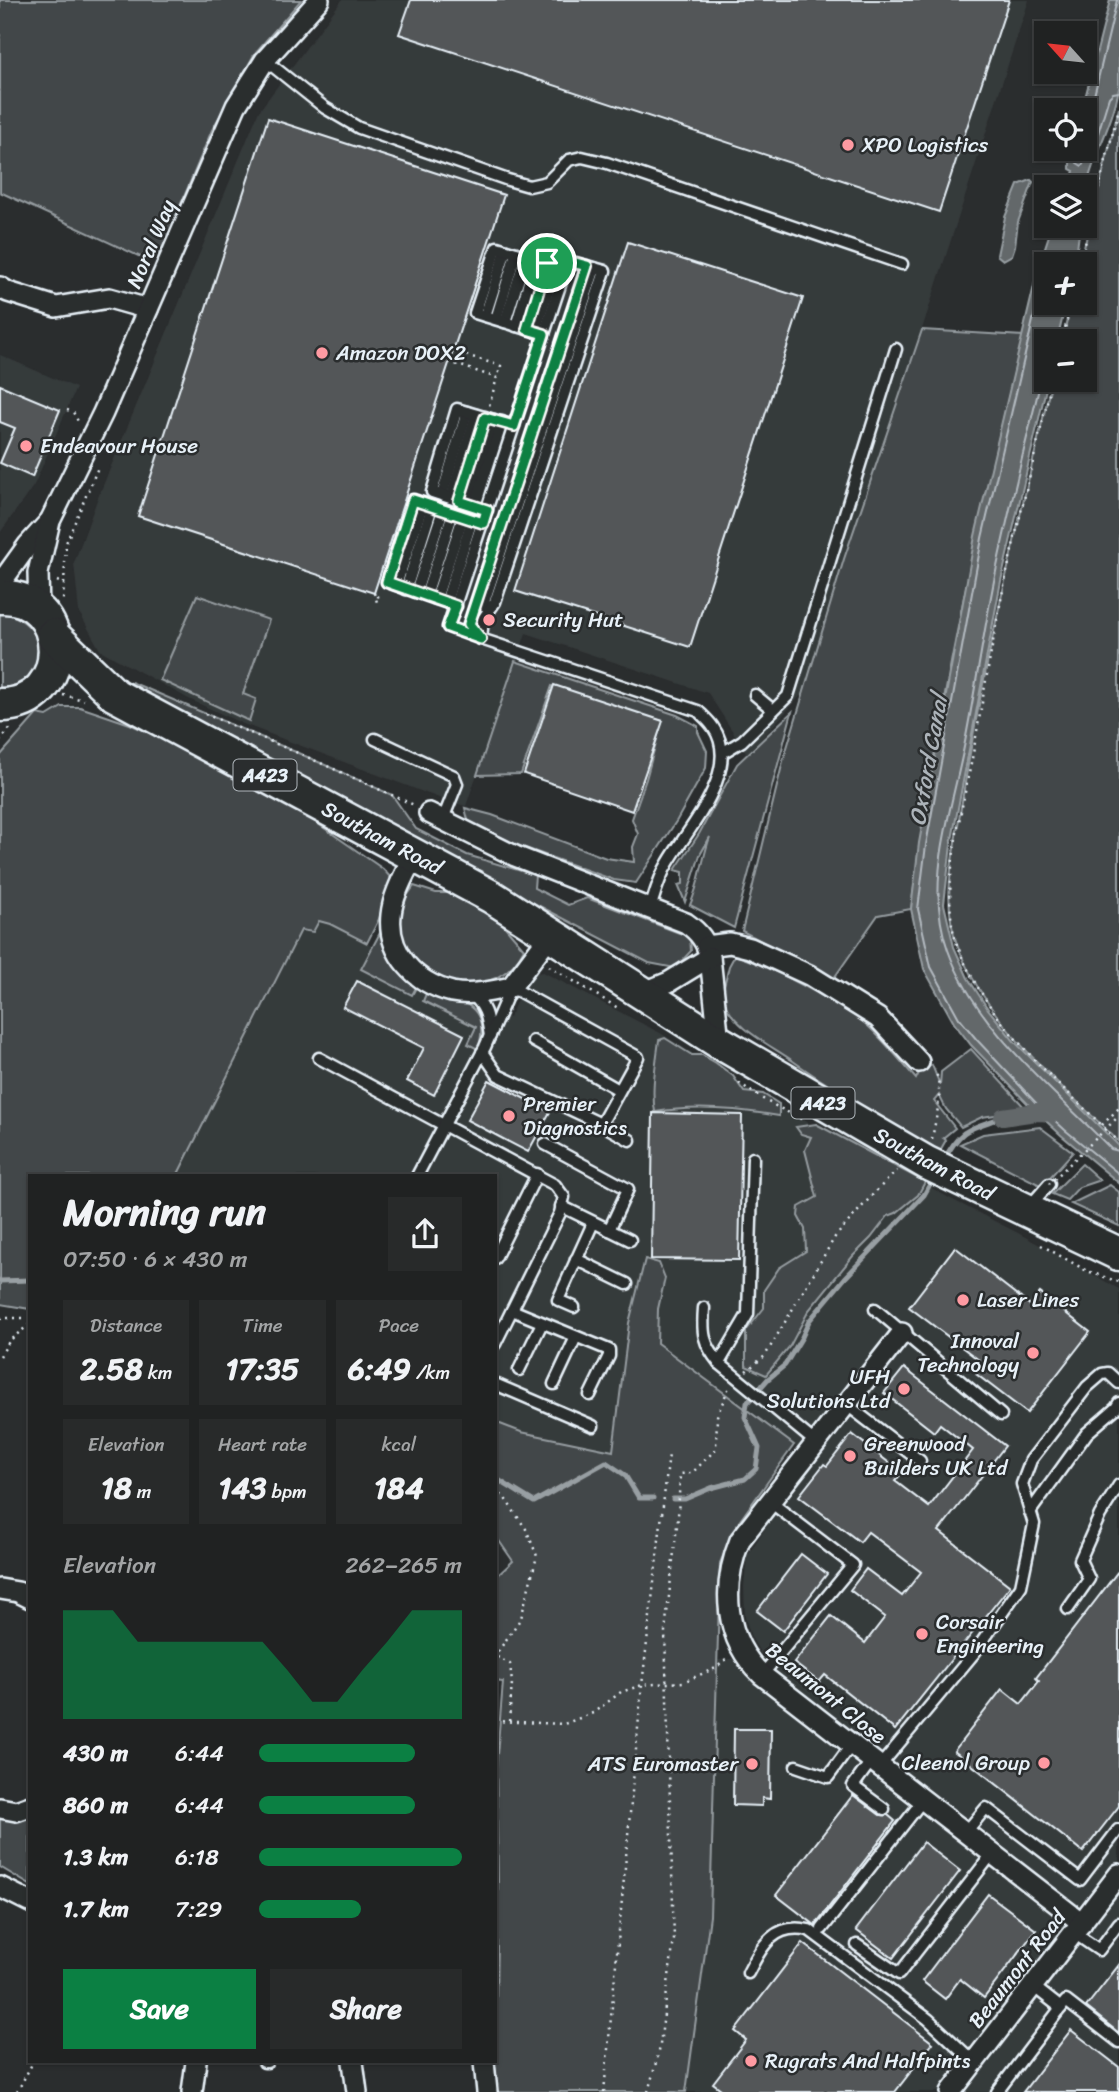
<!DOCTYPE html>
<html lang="en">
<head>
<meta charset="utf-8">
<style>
  body { margin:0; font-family:Sriracha,sans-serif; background:#282a2a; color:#f1f3f6; height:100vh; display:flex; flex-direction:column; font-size:26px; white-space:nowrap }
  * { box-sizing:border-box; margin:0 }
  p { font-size:23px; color:#a2a4a5 }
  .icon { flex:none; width:38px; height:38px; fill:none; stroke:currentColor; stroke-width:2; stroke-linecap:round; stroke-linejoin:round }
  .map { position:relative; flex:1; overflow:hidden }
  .drawer { position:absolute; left:28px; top:1174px; width:469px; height:889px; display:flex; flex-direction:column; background:#202222; border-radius:0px; box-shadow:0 2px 5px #0004,0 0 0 2px #3d3f40 }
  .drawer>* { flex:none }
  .needle { width:46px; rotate:297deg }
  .tools { position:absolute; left:1034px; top:21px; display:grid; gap:14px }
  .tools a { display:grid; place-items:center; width:63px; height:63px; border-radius:0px; background:#202222; box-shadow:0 2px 5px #0004,0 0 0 2px #3d3f40; font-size:35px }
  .pin { position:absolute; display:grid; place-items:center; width:60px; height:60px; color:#fff; margin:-30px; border:4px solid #fff; border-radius:50%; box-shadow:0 2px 7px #0007 }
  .round { display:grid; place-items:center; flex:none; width:74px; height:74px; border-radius:0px; background:#282a2a }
  .overview { display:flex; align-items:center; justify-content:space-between; height:119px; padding:0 35px }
  h1 { font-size:38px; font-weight:700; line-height:52px }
  .figures { display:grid; grid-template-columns:repeat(3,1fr); gap:10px; height:119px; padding:7px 35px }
  .figures div { display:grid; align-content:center; border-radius:0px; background:#282a2a; text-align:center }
  .figures b { font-size:30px; font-weight:700 }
  .figures small { font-size:19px; font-weight:400 }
  .figures p { font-size:19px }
  .chart { height:196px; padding:14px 35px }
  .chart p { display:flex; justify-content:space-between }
  .chart svg { width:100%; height:126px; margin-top:7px; fill:#0b8043; opacity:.7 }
  .button { display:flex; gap:14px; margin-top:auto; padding:14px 35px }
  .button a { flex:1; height:80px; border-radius:0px; background:#0b8043; color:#fff; font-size:28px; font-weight:700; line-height:80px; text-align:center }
  .button a+a { background:#282a2a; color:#f1f3f6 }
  ul { padding:0 35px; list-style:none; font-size:23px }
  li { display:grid; grid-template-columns:112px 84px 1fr; align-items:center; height:52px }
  li i { height:18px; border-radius:9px; background:#0b8043 }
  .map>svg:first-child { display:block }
  .built { fill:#363a3b }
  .green { fill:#424648; stroke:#959ca0; stroke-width:2 }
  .water { fill:#63686b; stroke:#989fa3; stroke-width:2 }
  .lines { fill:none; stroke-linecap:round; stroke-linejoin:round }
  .shore { stroke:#b3bac0; stroke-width:2 }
  .stream { stroke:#989fa3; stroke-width:5 }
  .canal { stroke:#63686b; stroke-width:18 }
  .building { fill:#535759; stroke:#e8f1f8; stroke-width:2 }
  .service-casing { stroke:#e8f1f8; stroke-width:15 }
  .minor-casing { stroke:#e8f1f8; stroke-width:24 }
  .trunk-casing { stroke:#e8f1f8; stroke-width:37 }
  .path { stroke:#e8f1f8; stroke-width:2.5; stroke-dasharray:2 5; stroke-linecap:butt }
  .service { stroke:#2a2d2e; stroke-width:10 }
  .minor { stroke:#2a2d2e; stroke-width:19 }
  .trunk { stroke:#2a2d2e; stroke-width:32 }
  .path-bridge { stroke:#e8f1f8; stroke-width:2.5; stroke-dasharray:2 5; stroke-linecap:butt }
  .route-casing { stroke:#fff; stroke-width:14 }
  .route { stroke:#0b8043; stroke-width:9 }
  .poi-dot { fill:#ff9aa2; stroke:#2a2d2e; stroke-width:2.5 }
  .labels { text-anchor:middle; stroke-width:5; stroke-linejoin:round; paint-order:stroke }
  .shield { fill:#2a2d2e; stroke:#afb6bb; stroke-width:2 }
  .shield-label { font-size:19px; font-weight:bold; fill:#e8f1f8 }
  .poi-label { font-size:21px; fill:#e8f1f8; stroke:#2a2d2e; text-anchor:start }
  .street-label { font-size:21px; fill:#e8f1f8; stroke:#2a2d2e }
  .water-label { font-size:23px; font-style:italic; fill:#acb3b9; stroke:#2a2d2e }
</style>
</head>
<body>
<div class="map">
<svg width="1119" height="2092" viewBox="0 0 1119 2092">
  <rect width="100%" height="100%" fill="#2a2d2e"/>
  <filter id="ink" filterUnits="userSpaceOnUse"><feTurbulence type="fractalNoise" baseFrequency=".0143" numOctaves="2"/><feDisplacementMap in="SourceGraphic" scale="14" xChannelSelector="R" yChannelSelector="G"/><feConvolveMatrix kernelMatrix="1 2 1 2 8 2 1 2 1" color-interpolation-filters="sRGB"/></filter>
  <g filter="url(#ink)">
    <g class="built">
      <path d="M342,0h687l-225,692 -42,46 -11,22 -43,-67 -182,-60 -60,173 -19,-5 -206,-78 -52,-24 -89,-49 -21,-38 -5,-49 23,-63 162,-389z"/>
      <path d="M0,355l76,33 -42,97 -34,48z"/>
      <path d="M319,921l11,3 179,94 20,-44 14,-2 119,62 104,67 133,68 50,29 69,35 101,56v803h-433l24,-176 8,-256 44,-4 -11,-19 -6,-20 -1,-31 3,-30 64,-98 -182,-135 -16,129 -93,-20 -25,-10v-246h-318l124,-246 12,2z"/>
    </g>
    <g class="green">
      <path d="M0,0h301l-46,53 -43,77 -51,122 -14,8 -147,-68z"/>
      <path d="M1119,108v1034c-59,-59 -130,-115 -161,-195 -19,-47 -2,-104 5,-152 22,-140 57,-278 89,-415h33v-39h-23l9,-38h14v-39h-5z"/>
      <path d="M922,330l101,6c-46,189 -87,380 -112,573l-33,6 -44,63 -92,-47 41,-170 61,-202z"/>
      <path d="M197,595l72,25 -26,74 13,5 -7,22 -89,-41z"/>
      <path d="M0,613c38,3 57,50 22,72 -6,4 -15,5 -22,6z"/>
      <path d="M515,661l162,54 21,11v6l9,19 -1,17 -29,52 -41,63 -22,-3 -144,-52 -5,-20 27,7 114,43 28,4 -1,-15 5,-13 -6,-15 14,-40 16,-58 -110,-35 -31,88 -44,1z"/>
      <path d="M131,682l174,74 87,39 24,34 51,26 68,20 -1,13 34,17 19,-7 103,39 1,14 -16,17 -26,-5 -219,-114 -27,-19 -248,-129z"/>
      <path d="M62,707h18l50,17 65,30 119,67 69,48 8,9 -12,41 -12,24 -37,-19 -11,-3 -6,11 -12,-2 -124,246h-147v133l-30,-5v-548l37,-42 10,2z"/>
      <path d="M792,712l-58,216 -44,-23c10,-22 12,-46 20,-68l-10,18 -15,47 -7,-17 5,-1v-12l-8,-2 24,-36 38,-70z"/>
      <path d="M414,886l22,7h15l44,22 29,34c-40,79 -169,8 -110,-63z"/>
      <path d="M381,931l37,53 -6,11 -51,-26z"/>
      <path d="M735,955c35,12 107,48 134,72 17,16 32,34 47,52l3,-6 13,-8 8,20 1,-13 30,-23 56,61 -45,7 -21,10 -15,-18 -7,-14 -5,6 21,27 -12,10 3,2 -8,14c-49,-30 -98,-60 -145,-93 -29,-20 -55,-30 -72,-63l8,-32z"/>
      <path d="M428,989c33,12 64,16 50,60l-10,-5 8,-17 -53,-26z"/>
      <path d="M665,1038l27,17h10l14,8 17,13 11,16 19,2 16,10v12c-40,-7 -84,-11 -124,-4 -4,-24 1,-48 4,-72z"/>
      <path d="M816,1124l109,58 -7,13 -22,18 -8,3 -17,22 -18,18 -44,54 -19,36 -24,29 -20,-9v-35l18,-23v-18l15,-22 27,-17 -1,-22 -7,-13 1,-9 18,-10 -12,-47 6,-13 -10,-3 -5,-7z"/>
      <path d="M1040,1127l33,25 -31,34 -82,-42 23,-10z"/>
      <path d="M1082,1164l18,16 -21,7 -12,13 -15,-6z"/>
      <path d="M1110,1185l9,7v34l-48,-22z"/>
      <path d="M645,1259l14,4 6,15 -7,31 -1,34 137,102 -58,81 -16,37 -10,353 -24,176h-195l1,-30h3l3,-176 -2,-118 7,-86 -8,-1v-103l18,-17 -18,-26v-113l26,10 92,19 16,-128z"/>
      <path d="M0,1814l30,1v70l-30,-18z"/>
    </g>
    <g class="water">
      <path d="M1110,0h9c0,28 0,61 0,88 -6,37 -27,69 -34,105v-6h-16l5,-16 -4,-2v-18l15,-2v-39h-3z"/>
      <path d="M1031,180l2,2 -15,40 -3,24 -3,9 -9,5 -6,-5 8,-38 13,-32z"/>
      <path d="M1052,226h28l-5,38h-29v39h20l-9,38h-11l2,39 -47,201 -50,264 -7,59 10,43 14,31 20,31 26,32 105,105v37l-58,-48 -29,-27 -61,-63 -17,-22 -30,-54 -13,-60 8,-66 56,-307 63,-267z"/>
    </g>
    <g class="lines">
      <g class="shore">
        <path d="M1085,116l4,-4 4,-12 24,-100"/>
        <path d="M1076,149l1,14 5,3 13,-23 14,-46 4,-4 6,-1"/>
        <path d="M1046,265l-64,273 -56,307 -8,64 13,58 28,51 18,22 60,64 28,26 54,44"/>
        <path d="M1046,373l-5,7c-16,66 -33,133 -47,201 -11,55 -19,111 -30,166 -13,66 -40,137 -16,203 28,79 106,140 163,199l8,2"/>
      </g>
      <g class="stream">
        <path d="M944,1160c18,-34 26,-31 59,-43"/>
        <path d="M0,1281l30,-1"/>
        <path d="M495,1478l39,24 72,-40 19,13 14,23h14"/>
        <path d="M673,1499h12l26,-11 34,-9 11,-10 3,-21 -14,-31 2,-14 21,-24 17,-14 17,-28 7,-16 36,-43 79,-83 10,-18"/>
      </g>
      <path class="canal" d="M1003,1117l33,-5 23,1"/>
    </g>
    <g class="building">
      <path d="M411,0h598l-70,212 -540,-178z"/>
      <path d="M268,118l236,77 -130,398 -236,-77z"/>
      <path d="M628,242l175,56 -113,349 -175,-56z"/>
      <path d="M0,385l60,25 -28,67 -32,-14 15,-35 -15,-6z"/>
      <path d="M554,685l109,36 -31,90 -108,-37z"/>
      <path d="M357,981l107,54 -30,60 -27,-14 17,-33 -81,-41z"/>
      <path d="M489,1080l61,32 -22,40 -61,-32z"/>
      <path d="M653,1113l89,2 -3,145 -88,-1z"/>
      <path d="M955,1247l75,58 10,-12 50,39 -63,81 -51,-39 8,-10 -75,-57z"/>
      <path d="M904,1368l101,78 -66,85 71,55 -115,144 -70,-55 -6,7 -25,-19 37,-47 34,27 20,-26 -35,-27 16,-21 36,27 19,-24 -53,-40 -8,10 -61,-46 25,-32 3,2 25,-32 50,39 -7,8 34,26 44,-57 -33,-26 -6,8 -50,-39z"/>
      <path d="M801,1554l26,20 -44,57 -26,-20z"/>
      <path d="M1119,1570v236l-36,46 -129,-101 48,-62 19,15 18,-23 -3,-3z"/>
      <path d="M734,1729h37l-1,70 -8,-1v8l-29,-1z"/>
      <path d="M853,1795l27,20h8l7,6 -80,104 -39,-30z"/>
      <path d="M923,1842l37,29 -67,87 -37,-28z"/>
      <path d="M988,1894l48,36 -52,68 -24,-19 -15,20 -23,-18z"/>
      <path d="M803,1943l130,100 -38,49h-170l-12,-9 33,-43 -11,-9z"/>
      <path d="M1119,1965v68l-33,-26z"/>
      <path d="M1071,2030l48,37v25h-96z"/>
    </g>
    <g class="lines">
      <defs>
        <g id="service">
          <path d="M265,60l60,48 34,20 149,52 21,6 18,-4 22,-22 13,-3 25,6 295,101"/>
          <path d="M485,316l21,-66"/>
          <path d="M496,319l20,-66"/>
          <path d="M505,322l21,-66"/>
          <path d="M516,326l20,-67"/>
          <path d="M527,329l20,-66"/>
          <path d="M535,331l22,-67"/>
          <path d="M544,334l-69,-21 22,-66 54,17 17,-3"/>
          <path d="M442,495l25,-83"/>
          <path d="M451,498l25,-83"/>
          <path d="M459,501l26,-84"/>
          <path d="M467,503l27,-83"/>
          <path d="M475,506l27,-84"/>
          <path d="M487,510l-55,-18 25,-83 57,17"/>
          <path d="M396,585l27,-81"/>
          <path d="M406,589l26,-82"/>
          <path d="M416,592l27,-82"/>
          <path d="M426,595l27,-82"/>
          <path d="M436,599l27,-82"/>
          <path d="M446,602l26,-82"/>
          <path d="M483,605l112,-337"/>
          <path d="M456,606l-69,-24 26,-82 70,23"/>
          <path d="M481,639l2,-20 12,-17 110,-331 -37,-10 -120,366 33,12 217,72c5,5 11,10 15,16 30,42 -25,101 -45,136 -9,14 -13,30 -18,46"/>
          <path d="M481,639l-12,-15 118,-358"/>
          <path d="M755,695l18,15"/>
          <path d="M375,739l79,37 3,8 -14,35"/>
          <path d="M722,753l20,-12 46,-45 108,-347"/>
          <path d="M471,994c15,12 16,23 19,42"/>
          <path d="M533,1041l86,49"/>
          <path d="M319,1058l236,127 9,12 -4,16 -65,131"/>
          <path d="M601,1124l29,16"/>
          <path d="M545,1144l83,45 -19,41"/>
          <path d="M417,1176l68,-129 26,-60 127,70 -37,67 -103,-49 -16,-23"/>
          <path d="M561,1206l69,34"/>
          <path d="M1028,1208l21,-24"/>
          <path d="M495,1258l42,-84"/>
          <path d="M576,1259l51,25"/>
          <path d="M574,1307l-16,-7 35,-77"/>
          <path d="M704,1308c-2,25 -1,35 15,55l96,79"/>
          <path d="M875,1309l126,106"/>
          <path d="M512,1310l97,40v6l-19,39"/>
          <path d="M719,1363l29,-49 5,-156"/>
          <path d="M519,1370l23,-47"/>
          <path d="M495,1384l98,42"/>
          <path d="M554,1384l22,-47"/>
          <path d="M846,1404l74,57"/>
          <path d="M1030,1512l57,-79 29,-25 3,-5"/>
          <path d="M1068,1609l21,-30 -9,-19 20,-45 19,-30"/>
          <path d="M762,1675l91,-110 -84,-64"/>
          <path d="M872,1760l-19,26 31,23"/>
          <path d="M796,1766l32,11 24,-33"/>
          <path d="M880,1766l95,-114 46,-66 13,-62 -12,-40 9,-24 56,-73 15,-13 6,-1 11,10"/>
          <path d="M965,1833l21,-25 94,72 38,-50"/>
          <path d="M822,1929l101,-129"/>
          <path d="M1074,1933l25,17 20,-27"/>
          <path d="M857,1945l42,29 93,-120"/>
          <path d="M748,1973c14,-27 26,-51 61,-43l119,89 46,43"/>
          <path d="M1033,1986l28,22"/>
          <path d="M264,2062h3"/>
          <path d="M997,2092l69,-91 53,41"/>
        </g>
        <g id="minor">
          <path d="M0,287l8,5 48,15 53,-9 39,11"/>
          <path d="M0,584l28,-39 21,-23"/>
          <path d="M39,611l-1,-38 12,-52 53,-108 133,-307 29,-46 54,-60"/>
          <path d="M429,813l86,43 171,67c13,9 20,18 24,34l9,85"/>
          <path d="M414,855c-9,19 -21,39 -23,60 -4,39 25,68 61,77 20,4 40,-1 59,-5l39,-52"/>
          <path d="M707,946l23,-3 20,5 59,27 69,43 41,44"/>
          <path d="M642,993l27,-11 41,-25"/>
          <path d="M902,1333l-162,207c-19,47 -16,99 22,135l320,248"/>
          <path d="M0,1589l18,3 12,6"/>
          <path d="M0,1808l16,3 14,-5"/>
          <path d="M0,1887l30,15"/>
          <path d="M353,2062l4,30"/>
          <path d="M484,2062l3,30"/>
          <path d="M192,2092l4,-30"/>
          <path d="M951,2092l168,-218"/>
        </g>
        <g id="trunk">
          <path d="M0,597c72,-3 74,108 0,108"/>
          <path d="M53,635l62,60 377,202 227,145 208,121 192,91"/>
        </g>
      </defs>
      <use href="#service" class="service-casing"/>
      <use href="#minor" class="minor-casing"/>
      <use href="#trunk" class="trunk-casing"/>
      <g class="path">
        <path d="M1080,264l39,-156"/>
        <path d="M1062,341l9,-38"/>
        <path d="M453,351l48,15 -4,12"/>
        <path d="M449,362l48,16 -8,28"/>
        <path d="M1052,380c-15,67 -32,134 -47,201 -12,56 -21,112 -31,167 -10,57 -37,145 -16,199 31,80 102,136 161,195"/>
        <path d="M67,410l6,2 6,11"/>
        <path d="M57,581l7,3 -1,17"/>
        <path d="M64,584l2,-41 33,-78"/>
        <path d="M374,593l3,9 2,-10"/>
        <path d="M63,695l21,5"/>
        <path d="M205,714l100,42 109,49"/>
        <path d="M0,741l11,-14"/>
        <path d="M549,966l69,42"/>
        <path d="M739,1083l27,18 37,19"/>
        <path d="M1102,1125l17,-17"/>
        <path d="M932,1139c4,-23 12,-47 3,-69"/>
        <path d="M1041,1245l46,26 32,11"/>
        <path d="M0,1318h30"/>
        <path d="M0,1356l10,-16 20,-16"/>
        <path d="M746,1371l19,-15 70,-119 41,-46 21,-20"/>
        <path d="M495,1490l9,7 22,32 11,27 -16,62 -26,38"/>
        <path d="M497,1657l13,7 2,19 -3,39"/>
        <path d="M495,1721l69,3 29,-11 28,-21 21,-7 41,-3 33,-14 11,-9"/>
        <path d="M17,2092l16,-30"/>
        <path d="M604,2092l38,-407 27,-231"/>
        <path d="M648,2092l11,-40 15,-113 -9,-308 13,-114 2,-43 12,-1 24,-24 1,-33 12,-29"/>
      </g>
      <use href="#service" class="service"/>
      <use href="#minor" class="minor"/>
      <use href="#trunk" class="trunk"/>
      <path class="path-bridge" d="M1049,1184l70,-68"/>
    </g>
  </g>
  <g class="lines" filter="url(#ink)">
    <defs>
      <path id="route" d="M568,261l19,5 -118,358 12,15 -33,-12 8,-21 -69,-24 26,-82 70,23 4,-13 -28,-9 26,-83 29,8 30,-92 -17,-5 20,-66z"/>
    </defs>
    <use href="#route" class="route-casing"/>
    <use href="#route" class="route"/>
  </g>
  <g class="poi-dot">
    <circle cx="848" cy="145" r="7"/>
    <circle cx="322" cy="353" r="7"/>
    <circle cx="26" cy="446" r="7"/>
    <circle cx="489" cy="620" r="7"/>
    <circle cx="509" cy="1116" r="7"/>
    <circle cx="963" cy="1300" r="7"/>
    <circle cx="1033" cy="1353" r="7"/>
    <circle cx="904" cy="1389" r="7"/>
    <circle cx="850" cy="1456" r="7"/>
    <circle cx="922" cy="1634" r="7"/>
    <circle cx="1044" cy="1763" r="7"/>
    <circle cx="752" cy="1764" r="7"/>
    <circle cx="751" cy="2061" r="7"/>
  </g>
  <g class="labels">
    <g class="shield">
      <rect x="233.5" y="759.5" width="63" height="31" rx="5"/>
      <rect x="791.5" y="1087.5" width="63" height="31" rx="5"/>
    </g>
    <g class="shield-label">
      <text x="265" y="782">A423</text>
      <text x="823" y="1110">A423</text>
    </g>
    <g class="poi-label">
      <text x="862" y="152">XPO Logistics</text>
      <text x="336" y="360">Amazon DOX2</text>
      <text x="40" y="453">Endeavour House</text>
      <text x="503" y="627">Security Hut</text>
      <text x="523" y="1111">Premier<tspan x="523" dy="24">Diagnostics</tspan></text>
      <text x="977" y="1307">Laser Lines</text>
      <text x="1019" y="1348" text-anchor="end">Innoval<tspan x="1019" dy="24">Technology</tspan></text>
      <text x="890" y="1384" text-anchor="end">UFH<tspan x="890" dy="24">Solutions Ltd</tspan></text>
      <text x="864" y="1451">Greenwood<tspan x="864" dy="24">Builders UK Ltd</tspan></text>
      <text x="936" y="1629">Corsair<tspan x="936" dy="24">Engineering</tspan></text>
      <text x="1030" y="1770" text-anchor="end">Cleenol Group</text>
      <text x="738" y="1771" text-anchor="end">ATS Euromaster</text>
      <text x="765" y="2068">Rugrats And Halfpints</text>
    </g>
    <g class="street-label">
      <text transform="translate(151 244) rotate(-67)" y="7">Noral Way</text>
      <text transform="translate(382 838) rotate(28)" y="7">Southam Road</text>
      <text transform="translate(934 1164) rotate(28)" y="7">Southam Road</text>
      <text transform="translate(826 1693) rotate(39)" y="7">Beaumont Close</text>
      <text transform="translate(1017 1969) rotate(-52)" y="7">Beaumont Road</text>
    </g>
    <g class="water-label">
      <text transform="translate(928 760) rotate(-80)" y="8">Oxford Canal</text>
    </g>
  </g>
</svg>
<div class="tools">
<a><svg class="needle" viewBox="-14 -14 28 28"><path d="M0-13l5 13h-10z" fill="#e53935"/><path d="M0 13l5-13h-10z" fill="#a2a4a5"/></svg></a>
<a><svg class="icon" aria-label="locate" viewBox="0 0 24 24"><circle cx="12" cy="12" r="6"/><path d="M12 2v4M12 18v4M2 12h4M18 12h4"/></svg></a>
<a><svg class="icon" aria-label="layers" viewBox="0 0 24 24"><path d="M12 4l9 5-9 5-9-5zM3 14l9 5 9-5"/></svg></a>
<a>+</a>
<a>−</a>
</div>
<div class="pin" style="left:547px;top:263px;background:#1e9e55"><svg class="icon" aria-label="arrive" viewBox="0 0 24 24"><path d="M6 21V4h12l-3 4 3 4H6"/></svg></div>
<section class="drawer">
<div class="overview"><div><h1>Morning run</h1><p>07:50 · 6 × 430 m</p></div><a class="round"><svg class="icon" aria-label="share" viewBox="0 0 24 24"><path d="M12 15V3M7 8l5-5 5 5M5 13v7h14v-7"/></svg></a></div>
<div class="figures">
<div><p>Distance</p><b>2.58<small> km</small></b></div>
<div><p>Time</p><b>17:35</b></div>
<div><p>Pace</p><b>6:49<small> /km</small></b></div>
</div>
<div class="figures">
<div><p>Elevation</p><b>18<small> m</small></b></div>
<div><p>Heart rate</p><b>143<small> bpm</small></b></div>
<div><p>kcal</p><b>184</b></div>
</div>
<div class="chart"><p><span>Elevation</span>262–265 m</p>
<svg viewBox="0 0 160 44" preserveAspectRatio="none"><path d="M0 44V6L10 6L20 6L30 17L40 17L50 17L60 17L70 17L80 17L90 27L100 38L110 38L120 27L130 17L140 6L150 6L160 6V44z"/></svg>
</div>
<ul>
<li><b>430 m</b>6:44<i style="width:77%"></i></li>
<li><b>860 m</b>6:44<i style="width:77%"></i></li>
<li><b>1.3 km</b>6:18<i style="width:100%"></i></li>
<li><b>1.7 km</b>7:29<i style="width:50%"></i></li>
</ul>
<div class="button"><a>Save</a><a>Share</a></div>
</section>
</div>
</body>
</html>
